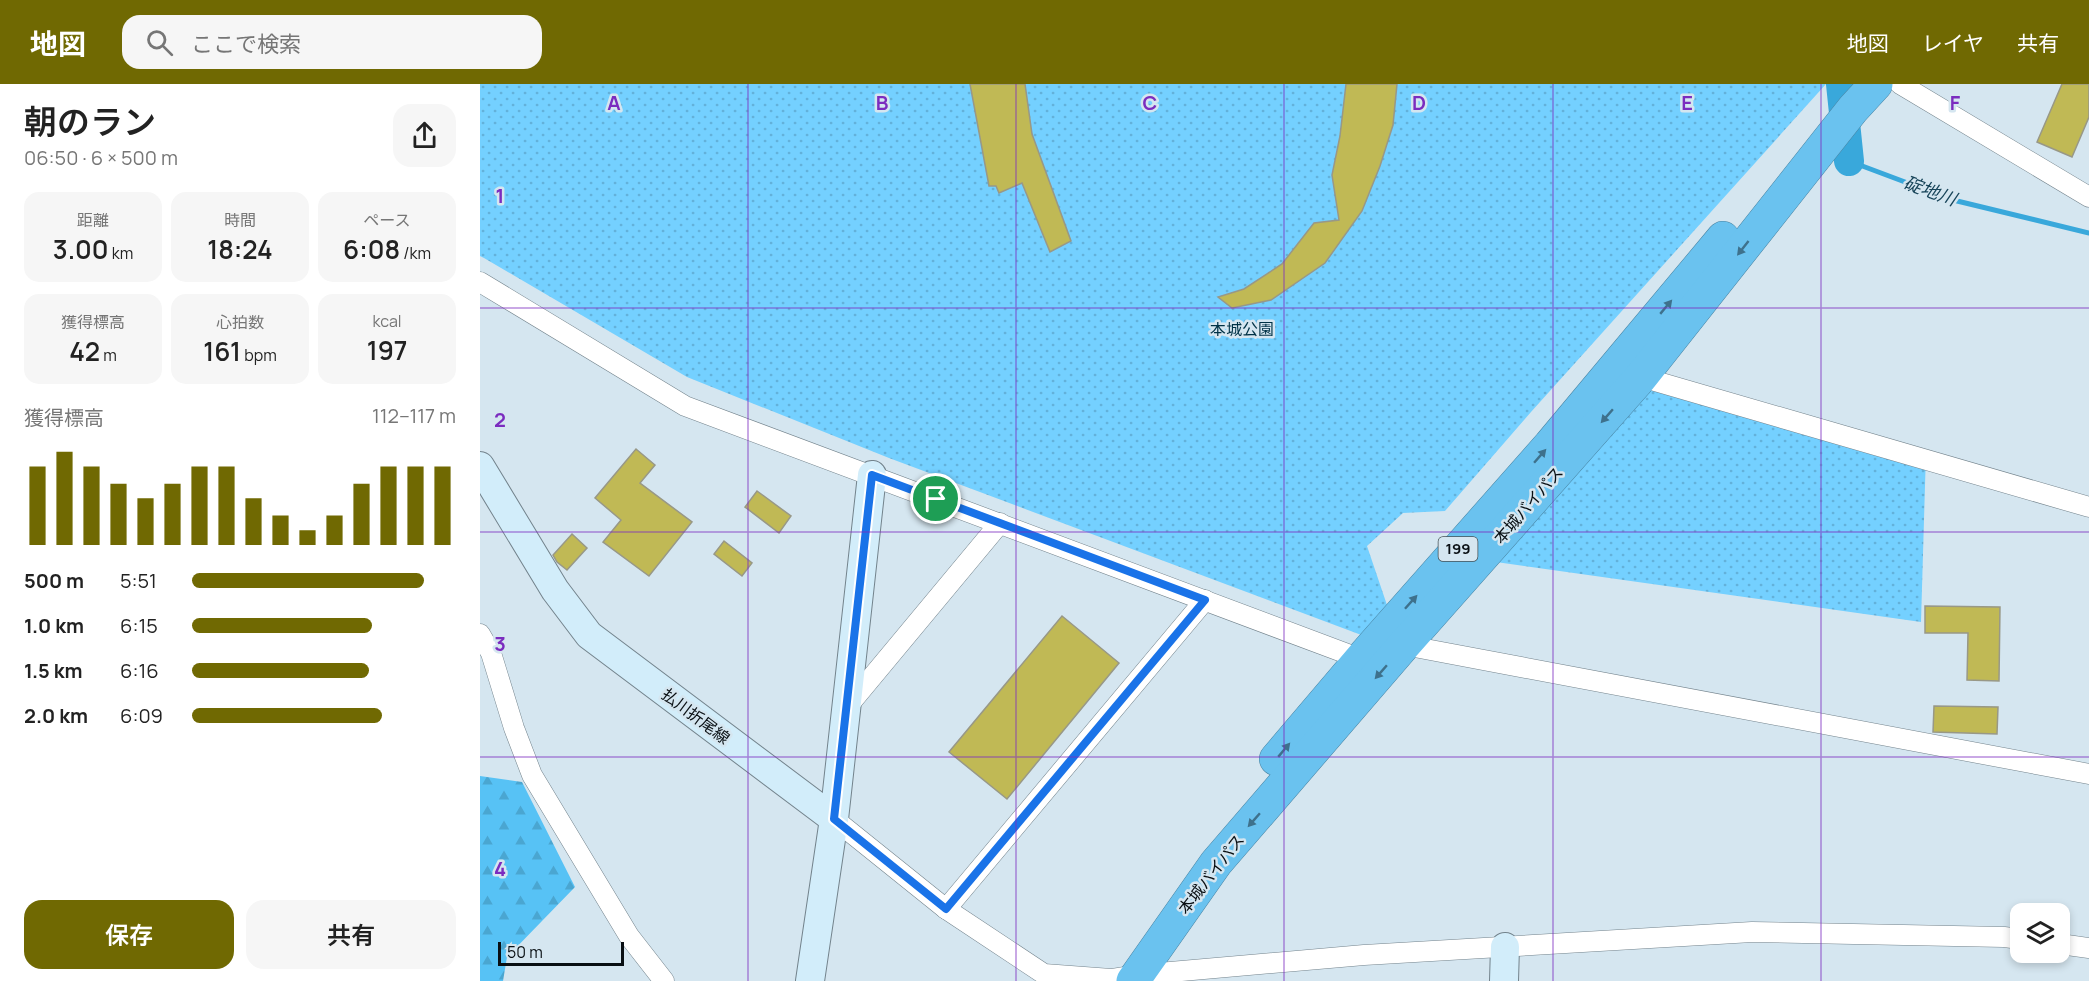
<!DOCTYPE html>
<html lang="ja">
<head>
<meta charset="utf-8">
<style>
  body { margin:0; font-family:Manrope,"Noto Sans JP",sans-serif; background:#f6f6f6; color:#222; height:100vh; display:flex; flex-direction:column; font-size:22px; white-space:nowrap }
  * { box-sizing:border-box; margin:0 }
  p { font-size:20px; color:#767676 }
  .icon { flex:none; width:33px; height:33px; fill:none; stroke:currentColor; stroke-width:2; stroke-linecap:round; stroke-linejoin:round }
  .map { position:relative; flex:1; overflow:hidden }
  .drawer { display:flex; flex-direction:column; background:#fff; width:480px }
  .drawer>* { flex:none }
  .buttons { position:absolute; left:1530px; top:819px; display:grid; gap:12px }
  .buttons a { display:grid; place-items:center; width:60px; height:60px; border-radius:12px; background:#fff; box-shadow:0 3px 9px #0003; font-size:30px }
  .scale { position:absolute; left:18px; bottom:15px; width:126px; box-sizing:border-box; padding-left:6px; border:3px solid #090f13; border-top:0; font-size:16px; line-height:21px; white-space:nowrap; color:#090f13; -webkit-text-stroke:4px #d5e6f0; paint-order:stroke }
  .pin { position:absolute; display:grid; place-items:center; width:51px; height:51px; color:#fff; margin:-26px; border:3px solid #fff; border-radius:50%; box-shadow:0 2px 6px #0007 }
  .round { display:grid; place-items:center; flex:none; width:63px; height:63px; border-radius:18px; background:#f6f6f6 }
  .headline { display:flex; align-items:center; justify-content:space-between; height:102px; padding:0 24px }
  h1 { font-size:33px; font-weight:600; line-height:45px }
  .metrics { display:grid; grid-template-columns:repeat(3,1fr); gap:9px; height:102px; padding:6px 24px }
  .metrics div { display:grid; align-content:center; border-radius:15px; background:#f6f6f6; text-align:center }
  .metrics b { font-size:26px; font-weight:600 }
  .metrics small { font-size:16px; font-weight:400 }
  .metrics p { font-size:16px }
  .chart { height:168px; padding:12px 24px }
  .chart p { display:flex; justify-content:space-between }
  .chart svg { width:100%; height:108px; margin-top:6px; stroke:#706902; stroke-width:6 }
  .button { display:flex; gap:12px; margin-top:auto; padding:12px 24px }
  .button a { flex:1; height:69px; border-radius:18px; background:#706902; color:#fff; font-size:24px; font-weight:600; line-height:69px; text-align:center }
  .button a+a { background:#f6f6f6; color:#222 }
  ul { padding:0 24px; list-style:none; font-size:20px }
  li { display:grid; grid-template-columns:96px 72px 1fr; align-items:center; height:45px }
  li i { height:15px; border-radius:8px; background:#706902 }
  header { display:flex; align-items:center; gap:36px; box-sizing:border-box; height:84px; padding:0 30px; background:#706902; color:#fff }
  header strong { font-size:28px }
  nav { display:flex; gap:33px; margin-inline-start:auto; font-size:21px }
  .search { width:420px; height:54px; background:#f6f6f6; display:flex; align-items:center; gap:15px; box-sizing:border-box; padding:0 21px; border-radius:18px; color:#767676; font-size:22px }
  main { display:flex; flex:1; min-height:0 }
  .map>svg:first-child { display:block }
  .forest { fill:url(#forest-firs) }
  .park { fill:url(#park-dots) }
  .lines { fill:none; stroke-linecap:round; stroke-linejoin:round }
  .stream { stroke:#39a8db; stroke-width:5 }
  .river { stroke:#39a8db; stroke-width:30 }
  .building { fill:#c0b955; stroke:#989887; stroke-width:1.5 }
  .street-casing { stroke:#73838c; stroke-width:21 }
  .secondary-casing { stroke:#73838c; stroke-width:30 }
  .highway-casing { stroke:#4883a2; stroke-width:34 }
  .street { stroke:#fff; stroke-width:20 }
  .secondary { stroke:#d2edfa; stroke-width:28 }
  .highway { stroke:#6ac2ef; stroke-width:33 }
  .oneway { fill:#3e718c }
  .route-casing { stroke:#fff; stroke-width:12 }
  .route { stroke:#1a73e8; stroke-width:8 }
  .grid { fill:none; stroke:#7b2cbf; stroke-width:1.5; stroke-opacity:0.55 }
  .labels { text-anchor:middle; stroke-width:5; stroke-linejoin:round; paint-order:stroke }
  .shield { fill:#d5e6f0; stroke:#465055; stroke-width:1.5 }
  .shield-label { font-size:15px; font-weight:bold; fill:#090f13 }
  .park-label { font-size:16px; fill:#003246; stroke:#d5e6f0 }
  .street-label { font-size:16px; fill:#090f13; stroke:#d5e6f0 }
  .water-label { font-size:18px; font-style:italic; fill:#174459; stroke:#d5e6f0 }
  .grid-label { font-size:20px; text-anchor:middle; font-weight:bold; fill:#7b2cbf; stroke:#d5e6f0; stroke-width:5; stroke-linejoin:round; paint-order:stroke }
</style>
</head>
<body>
<header>
<strong>地図</strong>
<div class="search"><svg class="icon" aria-label="search" viewBox="0 0 24 24"><circle cx="10" cy="10" r="6"/><path d="M15 15l6 6"/></svg>ここで検索</div>
<nav><a>地図</a><a>レイヤ</a><a>共有</a></nav>
</header>
<main>
<section class="drawer">
<div class="headline"><div><h1>朝のラン</h1><p>06:50 · 6 × 500 m</p></div><a class="round"><svg class="icon" aria-label="share" viewBox="0 0 24 24"><path d="M12 15V3M7 8l5-5 5 5M5 13v7h14v-7"/></svg></a></div>
<div class="metrics">
<div><p>距離</p><b>3.00<small> km</small></b></div>
<div><p>時間</p><b>18:24</b></div>
<div><p>ペース</p><b>6:08<small> /km</small></b></div>
</div>
<div class="metrics">
<div><p>獲得標高</p><b>42<small> m</small></b></div>
<div><p>心拍数</p><b>161<small> bpm</small></b></div>
<div><p>kcal</p><b>197</b></div>
</div>
<div class="chart"><p><span>獲得標高</span>112–117 m</p>
<svg viewBox="0 0 160 44" preserveAspectRatio="none"><path d="M5 44V12M15 44V6M25 44V12M35 44V19M45 44V25M55 44V19M65 44V12M75 44V12M85 44V25M95 44V32M105 44V38M115 44V32M125 44V19M135 44V12M145 44V12M155 44V12"/></svg>
</div>
<ul>
<li><b>500 m</b>5:51<i style="width:88%"></i></li>
<li><b>1.0 km</b>6:15<i style="width:68%"></i></li>
<li><b>1.5 km</b>6:16<i style="width:67%"></i></li>
<li><b>2.0 km</b>6:09<i style="width:72%"></i></li>
</ul>
<div class="button"><a>保存</a><a>共有</a></div>
</section>
<div class="map">
<svg width="1609" height="897" viewBox="0 0 1609 897">
  <defs>
    <pattern id="forest-firs" width="22" height="20" patternUnits="userSpaceOnUse" patternTransform="scale(1.5)"><rect width="22" height="20" fill="#57c2f5"/><path d="M5 1l3.5 6h-7zM16 11l3.5 6h-7z" fill="#4aa6d1"/></pattern>
    <pattern id="park-dots" width="8" height="8" patternUnits="userSpaceOnUse" patternTransform="scale(1.5)"><rect width="8" height="8" fill="#74d0ff"/><path d="M2 2h.1M6 6h.1" fill="none" stroke="#63b1da" stroke-width="1.8" stroke-linecap="round"/></pattern>
  </defs>
  <rect width="100%" height="100%" fill="#d5e6f0"/>
  <path class="forest" d="M0,692l42,6 53,105 -68,70 -4,24h-23z"/>
  <g class="park">
    <path d="M0,0h1346l-295,328 -86,99 -42,2 -36,33 21,62 -24,28 -475,-178 -202,-81 -203,-119 -4,-2z"/>
    <path d="M1173,299l273,69 -5,170 -425,-60z"/>
  </g>
  <g class="lines">
    <path class="stream" d="M1369,77l104,39 136,33"/>
    <path class="river" d="M1361,0l8,77"/>
  </g>
  <g class="building">
    <path d="M490,0h55l7,50 39,107 -21,11 -28,-69 -23,10 -3,-7h-7z"/>
    <path d="M866,0h51l-4,41 -13,41 -18,45 -37,52 -54,37 -39,8 -14,-11 26,-8 38,-25 32,-41 25,-3 -7,-45 8,-39z"/>
    <path d="M1582,0h27v33l-17,40 -35,-15z"/>
    <path d="M156,365l19,16 -15,18 52,39 -43,54 -46,-34 18,-22 -26,-22z"/>
    <path d="M277,407l34,25 -12,17 -34,-26z"/>
    <path d="M92,450l15,14 -20,22 -10,-8 -4,-7z"/>
    <path d="M244,457l28,22 -10,13 -28,-22z"/>
    <path d="M1445,522l75,1 -1,74 -32,-1 1,-47h-43z"/>
    <path d="M582,532l57,47 -112,136 -58,-47z"/>
    <path d="M1454,622l64,1 -1,27 -64,-2z"/>
  </g>
  <g class="lines">
    <defs>
      <g id="street">
        <path d="M1420,0l189,113"/>
        <path d="M0,198l205,124 676,253"/>
        <path d="M1161,293l448,130"/>
        <path d="M0,550l11,19 23,75 18,47 97,161 35,45"/>
        <path d="M924,561l685,129"/>
        <path d="M367,623l153,-184"/>
        <path d="M354,735l112,90 98,65 67,5 25,-4 228,-20 388,-23 252,5 16,2"/>
        <path d="M466,825l259,-309"/>
        <path d="M1580,860l29,4"/>
      </g>
      <g id="secondary">
        <path d="M0,382l75,124 34,45 245,184"/>
        <path d="M330,897l24,-162 38,-344"/>
        <path d="M1024,897l1,-34"/>
      </g>
      <g id="highway">
        <path d="M796,675l85,-100 189,-214 173,-207"/>
        <path d="M653,897l83,-118 188,-218 237,-268 212,-268 23,-25"/>
      </g>
    </defs>
    <use href="#street" class="street-casing"/>
    <use href="#secondary" class="secondary-casing"/>
    <use href="#highway" class="highway-casing"/>
    <use href="#street" class="street"/>
    <use href="#secondary" class="secondary"/>
    <use href="#highway" class="highway"/>
  </g>
  <defs><path id="oneway-solid" d="M-6-.8H1V-3.2L6.5 0L1 3.2V.8H-6Z" transform="scale(1.5)"/></defs>
  <g class="oneway">
    <use href="#oneway-solid" transform="translate(1263 164) rotate(128)"/>
    <use href="#oneway-solid" transform="translate(1186 223) rotate(-50)"/>
    <use href="#oneway-solid" transform="translate(1127 332) rotate(131)"/>
    <use href="#oneway-solid" transform="translate(1060 372) rotate(-49)"/>
    <use href="#oneway-solid" transform="translate(931 518) rotate(-48)"/>
    <use href="#oneway-solid" transform="translate(901 588) rotate(131)"/>
    <use href="#oneway-solid" transform="translate(804 666) rotate(-50)"/>
    <use href="#oneway-solid" transform="translate(774 736) rotate(131)"/>
  </g>
  <g class="lines">
    <defs>
      <path id="route" d="M392,391l333,125 -259,309 -112,-90z"/>
    </defs>
    <use href="#route" class="route-casing"/>
    <use href="#route" class="route"/>
  </g>
  <path class="grid" d="M268,0v897M536,0v897M804,0v897M1073,0v897M1341,0v897M0,224h1609M0,448h1609M0,673h1609"/>
  <g class="labels">
    <rect class="shield" x="958.5" y="453" width="39" height="24" rx="4.5"/>
    <g class="shield-label">
      <text x="978" y="470">199</text>
    </g>
    <g class="park-label">
      <text x="762" y="251">本城公園</text>
    </g>
    <g class="street-label">
      <text transform="translate(1048 421) rotate(-49)" y="6">本城バイパス</text>
      <text transform="translate(216 632) rotate(37)" y="6">払川折尾線</text>
      <text transform="translate(731 790) rotate(-52)" y="6">本城バイパス</text>
    </g>
    <g class="water-label">
      <text transform="translate(1450 107) rotate(20)" y="6">碇地川</text>
    </g>
  </g>
  <g class="grid-label">
    <text x="134" y="26">A</text>
    <text x="402" y="26">B</text>
    <text x="670" y="26">C</text>
    <text x="939" y="26">D</text>
    <text x="1207" y="26">E</text>
    <text x="1475" y="26">F</text>
    <text x="20" y="119">1</text>
    <text x="20" y="343">2</text>
    <text x="20" y="567">3</text>
    <text x="20" y="792">4</text>
  </g>
</svg>
<div class="buttons">
<a><svg class="icon" aria-label="layers" viewBox="0 0 24 24"><path d="M12 4l9 5-9 5-9-5zM3 14l9 5 9-5"/></svg></a>
</div>
<div class="scale">50 m</div>
<div class="pin" style="left:456px;top:415px;background:#1e9e55"><svg class="icon" aria-label="arrive" viewBox="0 0 24 24"><path d="M6 21V4h12l-3 4 3 4H6"/></svg></div>
</div>
</main>
</body>
</html>
